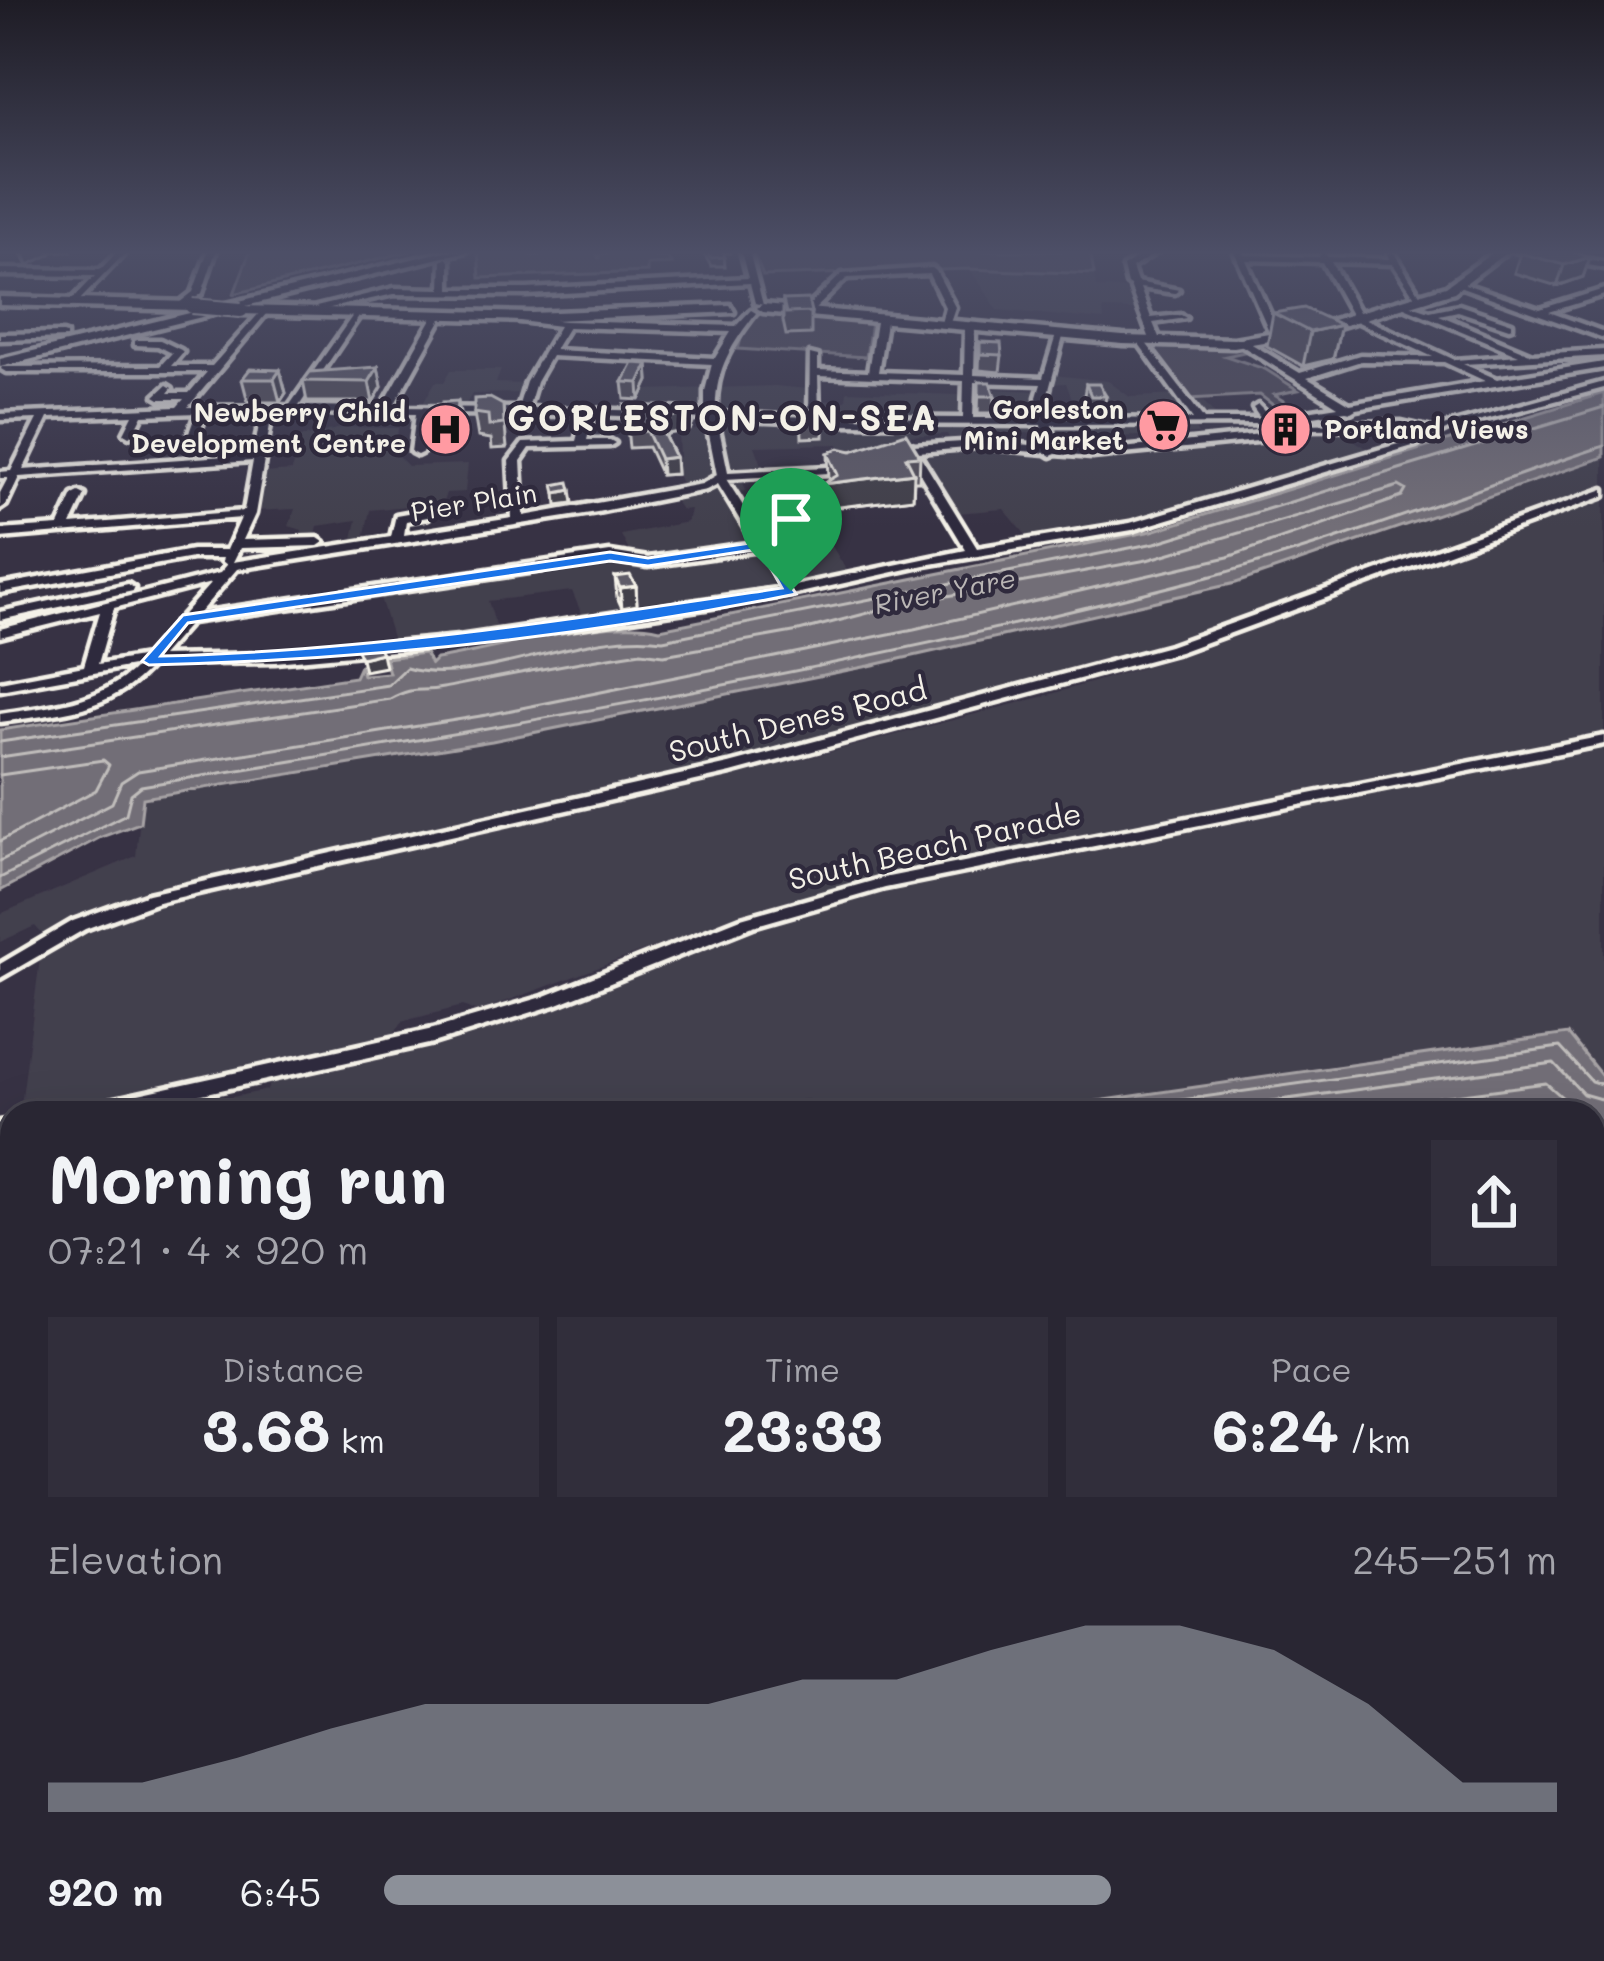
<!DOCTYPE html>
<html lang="en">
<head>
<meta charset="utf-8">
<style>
  body { margin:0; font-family:Mali,sans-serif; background:#312e3b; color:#f1f3f6; height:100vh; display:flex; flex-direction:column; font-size:45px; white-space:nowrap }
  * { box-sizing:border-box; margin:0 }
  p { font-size:39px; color:#a5a5ac }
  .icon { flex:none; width:66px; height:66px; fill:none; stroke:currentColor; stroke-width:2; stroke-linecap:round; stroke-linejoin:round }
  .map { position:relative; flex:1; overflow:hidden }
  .panel { position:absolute; left:0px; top:1101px; width:1605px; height:861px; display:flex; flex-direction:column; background:#292633; border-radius:36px 36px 0 0; box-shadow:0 12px 48px #0002,0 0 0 3px #45434e }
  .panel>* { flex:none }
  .pin { position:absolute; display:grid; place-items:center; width:102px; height:102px; color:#fff; margin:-123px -51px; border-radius:50% 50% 50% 0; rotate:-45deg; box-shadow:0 0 12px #0007 }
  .pin .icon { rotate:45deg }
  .round { display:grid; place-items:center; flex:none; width:126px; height:126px; border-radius:0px; background:#312e3b }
  .summary { display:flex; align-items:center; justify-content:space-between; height:204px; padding:0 48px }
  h1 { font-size:66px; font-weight:800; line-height:90px }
  .figures { display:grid; grid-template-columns:repeat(3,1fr); gap:18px; height:204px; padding:12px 48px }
  .figures div { display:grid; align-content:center; border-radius:0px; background:#312e3b; text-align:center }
  .figures b { font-size:60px; font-weight:800 }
  .figures small { font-size:33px; font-weight:400 }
  .figures p { font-size:33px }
  .chart { height:336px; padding:24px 48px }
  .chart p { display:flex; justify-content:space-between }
  .chart svg { width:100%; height:216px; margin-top:12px; fill:#8c9099; opacity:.7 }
  ul { padding:0 48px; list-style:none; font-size:39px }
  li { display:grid; grid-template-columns:192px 144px 1fr; align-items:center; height:90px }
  li i { height:30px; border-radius:15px; background:#8c9099 }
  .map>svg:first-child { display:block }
  .built { fill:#433f4e }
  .green { fill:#504b59; stroke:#a29ea0; stroke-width:3 }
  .water { fill:#726e77; stroke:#a6a2a4; stroke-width:3 }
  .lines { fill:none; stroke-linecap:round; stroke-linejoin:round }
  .shore { stroke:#c0bdbb; stroke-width:3 }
  .minor-casing { stroke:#f4f1e8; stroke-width:9 }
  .major-casing { stroke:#f4f1e8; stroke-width:9 }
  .highway-casing { stroke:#f4f1e8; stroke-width:9 }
  .minor { fill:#2f2a3d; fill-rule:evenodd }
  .major { fill:#2f2a3d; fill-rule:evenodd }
  .highway { fill:#2f2a3d; fill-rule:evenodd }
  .major-bridge-casing { stroke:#f4f1e8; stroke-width:18; stroke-linecap:butt }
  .major-bridge { stroke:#2f2a3d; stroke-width:14 }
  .wall { fill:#524f59; stroke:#f4f1e8; stroke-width:3 }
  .shaded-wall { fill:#424048; stroke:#f4f1e8; stroke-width:3 }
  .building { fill:#5f5c67; stroke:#f4f1e8; stroke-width:3 }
  .route { fill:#1a73e8; stroke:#fff; stroke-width:3; fill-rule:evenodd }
  .labels { text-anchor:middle; stroke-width:9; stroke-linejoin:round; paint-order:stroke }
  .far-poi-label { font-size:27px; font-weight:bold; fill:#f4f1e8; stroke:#2f2a3d; text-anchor:end }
  .far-street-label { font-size:27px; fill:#f4f1e8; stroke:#2f2a3d }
  .far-water-label { font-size:27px; font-style:italic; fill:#bab6b5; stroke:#2f2a3d }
  .street-label { font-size:30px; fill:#f4f1e8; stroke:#2f2a3d }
  .far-district-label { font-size:36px; font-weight:bold; letter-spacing:3px; fill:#f4f1e8; stroke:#2f2a3d }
</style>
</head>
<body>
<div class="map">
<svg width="1604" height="1961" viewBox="0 0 1604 1961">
  <rect width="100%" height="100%" fill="#373244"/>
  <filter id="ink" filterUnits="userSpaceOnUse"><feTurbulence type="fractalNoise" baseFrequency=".00833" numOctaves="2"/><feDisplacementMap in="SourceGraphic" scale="24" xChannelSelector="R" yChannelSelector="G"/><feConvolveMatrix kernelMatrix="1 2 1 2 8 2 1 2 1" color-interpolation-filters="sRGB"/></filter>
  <g filter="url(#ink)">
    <g class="built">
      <path d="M971,271l123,3 2,14 31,1 8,21 -32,-1 1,11 -106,-10z"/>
      <path d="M451,370h50l-5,13 29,1 1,9 -54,1 -9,15h-43l15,-27h9z"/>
      <path d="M1054,375l54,6 22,16 55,-2 18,6 15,17 -28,1 8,15 -117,4 -68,-6 2,14 -64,-4 -4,-8 -41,2 -60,28 -7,-20 -84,2 9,24 -25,1 7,20 -17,1 19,34 69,-5 31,52 -264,47 -12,-29 -84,10 10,31 -104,12 -15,-50 252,-39 -10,-20 66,-13 3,-13 -9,1 -8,-13 12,-3 -14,-35 8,-2 -1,-26 36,-2 7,-16 -79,-5 3,-18 130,-4 33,3 2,12 36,-1 1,-9 110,4 38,-1 2,-5 39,2 1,16h38l-9,-24 -16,1z"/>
      <path d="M346,427l52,1 -2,26 12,12 60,-2 -3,28 -19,1 -3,9 -73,8 -6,29h-11l4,-19 -39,6 -3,13h-15l2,-9 -13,-4 6,-17 -40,2 8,-38 29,-2 4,-33z"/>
      <path d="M1333,427l38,24 -229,70 -111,20 -27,-32 -46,4 -40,-66 165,9 199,-20 6,5 22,-4 -13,-9z"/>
      <path d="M1604,457v30l-345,127 -204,62 -327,85 -525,120 -73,18 -87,36 -8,-9 -35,16v-28l136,-58 6,-58 350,-57 377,-75 367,-83z"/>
      <path d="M1604,500v233l-767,155 -71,18 -289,106 -14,-6 -59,15 -15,18 -194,43 -175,31 21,-162 59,-29 151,-41 552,-122 238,-62 144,-42z"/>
      <path d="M1604,745v333l-37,-44 -553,79h-202l-4,-14 -97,14h-557l113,-23 3,-8 193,-48 107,-34 181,-73 119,-36z"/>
      <path d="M12,1142v808h131v11h-143v-817z"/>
    </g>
    <g class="green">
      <path d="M250,251h161l-177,43z"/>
      <path d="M526,251l6,5 64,-4 3,7v-5l59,-3 -3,6h12l5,7 -25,1v7l-167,6 -2,-26z"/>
      <path d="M753,251h337l4,23 -125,-5 -206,7z"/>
      <path d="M763,312l108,10 -5,35 -128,-8 7,-24z"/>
      <path d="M1144,343l96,3 9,5 -23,5 39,13 33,21 -24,5 29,18 -16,3 -27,-21 -71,4z"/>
    </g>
    <g class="water">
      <path d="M1604,393v64l-368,126 -367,83 -377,75 -349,57 -3,25 -39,14 -101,54v-161l355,-53 5,-11 3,9 26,-2 -4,-15 40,-5 6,11 5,-5c58,-8 167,-44 224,-30l492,-98z"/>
      <path d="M1568,1034l36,45v882h-1461v-11h1450v-837h-579z"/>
    </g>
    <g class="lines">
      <g class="shore">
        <path d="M0,742l388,-57 18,-17c71,21 175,-40 257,-28l492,-97 449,-136"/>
        <path d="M0,757l390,-58c25,-14 29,-6 53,-11 66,-13 131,-26 198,-36l23,3 135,-24 104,-27 244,-44 252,-74 7,4 -4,7 -174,60 -314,72 -427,86 -349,56 -17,11 -9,21 -112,58"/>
        <path d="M0,775l103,-15 6,5 -13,25 -96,51"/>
        <path d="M0,878l126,-64 5,-20 10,-8c357,-58 717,-118 1067,-209 134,-35 265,-88 396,-131"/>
        <path d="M1089,1113l471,-66 31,34 13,4"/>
        <path d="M1184,1113l370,-50 29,31 21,6"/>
        <path d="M1318,1113l228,-30 34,30"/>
      </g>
      <defs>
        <g id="minor">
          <path d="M118,251h9l-52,54 -5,-3 25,-26 -95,-1v-6l100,1z"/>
          <path d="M208,251h8l-14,42 -17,14h-6v-4l14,-11z"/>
          <path d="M741,251h8l14,54 -8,-2 -5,-20 -223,12 -133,-1 -73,16 -5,-3 78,-19 47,1 1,-28 4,-3 4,3v28h77l221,-11z"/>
          <path d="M1148,251h10l-26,17 5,14 42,8 -4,3 -35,-5 11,30 30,-3 5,3 -33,5 8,19 -5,3 -5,-3 -21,-56 -3,-2 -4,-17z"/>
          <path d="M1234,251h8l2,4 75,2 3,-5 6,5 62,2 -2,-6h6l30,48h-6l-25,-37 -62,-2 31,55 93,43 64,-5 -117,-49v-4l28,9 29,-6 53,18v4l-3,1 -51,-17 -19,4 93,39 72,-4v6l-141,8 34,15 107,-17v6l-248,41 -5,3 -5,-1 -72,11 9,14 -5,3 -186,18 -36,-3 -5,2 -5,-3 -67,-6 -61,5 59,96 153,-25 278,-82 15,-8 -22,-5 -95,1 -4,-1v-4l99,-2 31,7 172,-47v6l-156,41 -32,16 -284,85 -207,35 -134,30 -332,50 -184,17 -122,2c-42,48 -93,49 -153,58v-8c50,-8 101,-10 138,-49l-138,25v-8l84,-16 16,-54 -100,25v-8l220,-56 7,-8 -5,-4 1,-3h-31l-192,35v-8l192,-35h35l14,-32 -241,20v-8l59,-4 14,-31 6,-3 6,3 -14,30 173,-14 9,-50 -234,16 -13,28 -6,4v-16l8,-15h-8v-6l11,-1 26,-52 -37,1v-6l177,-7 7,-8h-24l-5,-3 12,-11 5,3 -4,5h21l18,-21h-201l-5,-3 1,-2 158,-1 12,-13 -14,-7 -23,-1v-4l3,-1h22l21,10 2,2 -12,14h41l51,-57 3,5 -78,93 101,-1 67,-95 5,3 -62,92 83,1 52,-92 5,-3 5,3 -51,92 125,1 8,-26 33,-56 -47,-6 -3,-5 56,6 171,5 15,-16 5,3c-25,32 -42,58 -40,100l93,4 1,-63 8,2v14l50,2 8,-50 5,-3 5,3 -8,50 86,3 1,-47 5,-3 5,3 -1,47 69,3 13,-43 8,-2 -17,64 4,21 142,1 -56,-78 5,-3 62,81h53l3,-1 -7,-10 5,-3 12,12 68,-11 -99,-62v-4h6l55,33 60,-18 73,2 -79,-37 -32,-58 -76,-2 35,78 -8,2zM568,327l163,5 -16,26 -161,-8zM551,356l161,8 -7,27v21l-177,-4 8,-26zM1361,361l83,1 41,19 -135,23 -43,-26zM818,376l146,5 -1,37 -144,-1zM974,382l67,2 -4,13 3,21h-67zM207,412l54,1 -7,41 -231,16 25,-52 85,-3 -9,18 5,3 5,-3 9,-18 53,-2 -7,20 5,3 5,-3zM272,413l144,1 -5,38 6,3 6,-3 3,-38 157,1 -7,26 -53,2 -14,18 3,57 -108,17 2,-14 22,-4v-6l-4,-1 -28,5 -5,22 -158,25 7,-14 78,-2 6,-4 -6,-4 -75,2 12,-26zM593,415l113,4 11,56 -15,9 -178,32 -3,-55 9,-13 80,-2 5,-3 -5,-3h-23zM717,419l120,5 204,1 3,21 -65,-5 -65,4 -5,-2 -18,5v4h16l59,98 -172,36 -24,-39 1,-2 -5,-3 -40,-63 103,-6 6,-3 -6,-3 -101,5zM1264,424l7,9 -179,18 -36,-4 -4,-22zM718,484l36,59 -106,15 -38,-6 -411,61 38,-44 360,-57 109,-22zM759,550l24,38 -324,49 -184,17 -114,2 30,-34 419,-62 38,6zM211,583l-65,73 -48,8 16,-56z"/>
          <path d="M1514,251h20l70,11v6z"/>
          <path d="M932,268l4,3 19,36 -7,21 -8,-2 5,-19 -16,-33 -82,4 -36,35 -8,-2 39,-37z"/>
          <path d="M1459,282l81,27 64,-20v6l-55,17 55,20v6l-145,-52z"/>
          <path d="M63,333l3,1v4l-66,2v-6z"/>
          <path d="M1604,489v7l-425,156 -448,121 -573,129 -73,27 -85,49v-14l73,-43 75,-27 581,-130 440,-118z"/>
          <path d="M128,584l6,4 -1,3 -133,29v-8z"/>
          <path d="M1604,736v8l-719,144 -132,38 -198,79 -122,38 -316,70h-43l3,-5 7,-2 349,-77 110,-32 198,-79 142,-40z"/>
          <path d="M12,1120v16l-12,2v-16z"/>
        </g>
        <g id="major">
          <path d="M1495,251h13l-54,41 -132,40 -88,15 -111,-3 -360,-32 -6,-4 6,-4 360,32 111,3 82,-14 130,-39z"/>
          <path d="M0,297l192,5 6,4 -6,4 -192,-5z"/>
          <path d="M730,305l4,7 -203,9 -290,-7 -6,-4 6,-4 290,7z"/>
        </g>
        <path id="highway" d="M445,251h22l-467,116v-8z"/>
      </defs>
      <use href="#minor" class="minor-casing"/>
      <use href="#major" class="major-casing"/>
      <use href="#highway" class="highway-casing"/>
      <use href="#minor" class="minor"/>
      <use href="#major" class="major"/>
      <use href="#highway" class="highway"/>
      <defs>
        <path id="major-bridge" d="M192,306l49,4"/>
      </defs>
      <use href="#major-bridge" class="major-bridge-casing"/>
      <use href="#major-bridge" class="major-bridge"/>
    </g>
    <g class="wall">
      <path d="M18,251h55l-23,1 1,2 -23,11z"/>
      <path d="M702,251h28v2h-6l1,13h-14z"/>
      <path d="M1520,253l70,4 -7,20 -26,9 -43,-13z"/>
      <path d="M783,300l28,12v22l-25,1 -3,-14z"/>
      <path d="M1273,313l68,12 -8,34 -30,7 -36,-20z"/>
      <path d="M980,342l22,13 -2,17 -21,-2z"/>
      <path d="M648,364l1,17 -9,19 -15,-1 -2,-17z"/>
      <path d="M378,367l4,20 -9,15h-66l-4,-21z"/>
      <path d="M280,370l6,23 -6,9h-32l-6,-23z"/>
      <path d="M979,382l16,14 -1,17h-16z"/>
      <path d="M1086,384l20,12 -3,18h-15l-5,-13z"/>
      <path d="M458,401l3,18 -1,14 -15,1 -3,-17z"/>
      <path d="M503,405l4,43 -15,1 -1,-10 -13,-2 -4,-24z"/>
      <path d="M625,405l68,18 -3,7 -23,4 -1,5 9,18 1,17 -15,1 -13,-28 -19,1z"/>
      <path d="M801,409l23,10v18l-22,1z"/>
      <path d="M852,451l68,5 -1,25h-5l-1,17 -90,11 6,-28 -1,-28z"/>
      <path d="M615,577l21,9 1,19 -15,3 -5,-11z"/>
    </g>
    <g class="shaded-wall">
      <path d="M23,251h27l1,3 -23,11z"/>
      <path d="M1590,257l-7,20 -26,9 7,-21z"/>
      <path d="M1341,325l-8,34 -30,7 7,-34z"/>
      <path d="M648,364l1,17 -9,19 -1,-17z"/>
      <path d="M378,367l4,20 -9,15 -4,-20z"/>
      <path d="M280,370l6,23 -6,9 -6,-23z"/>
      <path d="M692,407l1,16 -3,7 -23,4 -3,15 -1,-16 3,-15z"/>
      <path d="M675,457l1,17 -15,1 -1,-16z"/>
      <path d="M914,473l-1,25 -90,11v-25z"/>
      <path d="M571,490l2,13 -16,2 -1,-12z"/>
      <path d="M636,586l1,19 -15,3 -2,-20z"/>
      <path d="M382,653l3,14 -21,4 -3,-13z"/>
    </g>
    <g class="building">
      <path d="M707,251h16l2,6 -15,1z"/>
      <path d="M1526,251h44l20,6 -26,8 -44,-12z"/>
      <path d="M808,299l3,13 -25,1 -3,-13z"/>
      <path d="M1304,308l37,17 -31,7 -37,-19z"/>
      <path d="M980,342l21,1 1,12 -22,-1z"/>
      <path d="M633,363l15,1 -9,19 -16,-1z"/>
      <path d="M378,367l-9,15 -66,-1 7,-9z"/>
      <path d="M250,369l30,1 -6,9h-32z"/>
      <path d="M979,382h11l5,14h-16z"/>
      <path d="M1086,384h13l7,12h-15z"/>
      <path d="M490,398l13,7 1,19 -15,2 -1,-11 -14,-2v-14z"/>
      <path d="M458,401l-1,15 -15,1 1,-15z"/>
      <path d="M625,405l67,2 -3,7 -23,4 -3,15 12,24 -15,2 -13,-28 -20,1z"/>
      <path d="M801,409l22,1 1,9 -22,1z"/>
      <path d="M906,433l14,23 -14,1 8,16 -91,11 15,-9 -10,-22 11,-5 13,3z"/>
      <path d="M569,482l2,8 -15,3 -2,-8z"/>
      <path d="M630,575l6,11 -16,2 -5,-11z"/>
      <path d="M377,643l5,10 -21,5 -6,-13z"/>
    </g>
  </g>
  <linearGradient id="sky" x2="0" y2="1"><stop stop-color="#1e1c25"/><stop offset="0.48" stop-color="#4d4f67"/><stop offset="1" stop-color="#4d4f67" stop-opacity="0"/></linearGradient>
  <rect width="1604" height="526" fill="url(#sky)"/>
  <path class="route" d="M764,541l32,53c-212,43 -431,66 -647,71l-7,-4 41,-46 427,-63 38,6zM760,549l22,39c-207,31 -411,63 -621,68l27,-33 422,-62 38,5z"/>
  <defs>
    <symbol id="supermarket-disc" viewBox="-11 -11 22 22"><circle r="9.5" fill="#ff9aa2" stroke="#2f2a3d"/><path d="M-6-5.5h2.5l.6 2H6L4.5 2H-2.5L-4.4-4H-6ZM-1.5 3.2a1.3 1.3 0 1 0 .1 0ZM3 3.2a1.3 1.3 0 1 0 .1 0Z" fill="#111"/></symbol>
    <symbol id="hospital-disc" viewBox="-11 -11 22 22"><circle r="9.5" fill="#ff9aa2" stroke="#2f2a3d"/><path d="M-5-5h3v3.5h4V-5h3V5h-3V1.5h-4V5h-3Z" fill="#111"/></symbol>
    <symbol id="building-disc" viewBox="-11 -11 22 22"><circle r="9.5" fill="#ff9aa2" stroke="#2f2a3d"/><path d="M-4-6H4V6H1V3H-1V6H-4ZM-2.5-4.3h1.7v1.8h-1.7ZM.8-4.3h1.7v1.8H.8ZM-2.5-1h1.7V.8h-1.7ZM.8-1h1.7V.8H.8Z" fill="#111"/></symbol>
  </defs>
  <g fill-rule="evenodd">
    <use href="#supermarket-disc" x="1134" y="396" width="59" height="59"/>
    <use href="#hospital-disc" x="416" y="400" width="59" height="59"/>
    <use href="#building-disc" x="1256" y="400" width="59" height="59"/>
  </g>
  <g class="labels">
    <g class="far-poi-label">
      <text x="1124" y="419">Gorleston<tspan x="1124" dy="31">Mini Market</tspan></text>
      <text x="406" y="422">Newberry Child<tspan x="406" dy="31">Development Centre</tspan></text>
      <text x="1324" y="439" text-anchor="start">Portland Views</text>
    </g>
    <g class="far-street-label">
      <text transform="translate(474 503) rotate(-9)" y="9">Pier Plain</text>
    </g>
    <g class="far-water-label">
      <text transform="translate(945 592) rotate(-11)" y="9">River Yare</text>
    </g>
    <g class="street-label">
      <text transform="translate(798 721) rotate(-14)" y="10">South Denes Road</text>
      <text transform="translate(935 847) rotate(-13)" y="10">South Beach Parade</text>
    </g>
    <g class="far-district-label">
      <text x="723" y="431">GORLESTON-ON-SEA</text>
    </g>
  </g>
</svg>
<div class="pin" style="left:791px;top:591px;background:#1e9e55"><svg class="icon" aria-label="arrive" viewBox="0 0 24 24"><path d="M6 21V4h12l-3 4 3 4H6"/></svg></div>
<section class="panel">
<div class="summary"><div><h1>Morning run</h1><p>07:21 · 4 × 920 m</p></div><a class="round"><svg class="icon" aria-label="share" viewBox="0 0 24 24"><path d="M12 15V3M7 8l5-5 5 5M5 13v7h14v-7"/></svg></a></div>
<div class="figures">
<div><p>Distance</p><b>3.68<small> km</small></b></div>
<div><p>Time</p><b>23:33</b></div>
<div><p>Pace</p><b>6:24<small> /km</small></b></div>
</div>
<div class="chart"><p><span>Elevation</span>245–251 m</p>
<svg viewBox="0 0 160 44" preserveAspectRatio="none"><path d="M0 44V38L10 38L20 33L30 27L40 22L50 22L60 22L70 22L80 17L90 17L100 11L110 6L120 6L130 11L140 22L150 38L160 38V44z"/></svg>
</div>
<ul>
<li><b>920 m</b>6:45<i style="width:62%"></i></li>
</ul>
</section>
</div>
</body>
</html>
